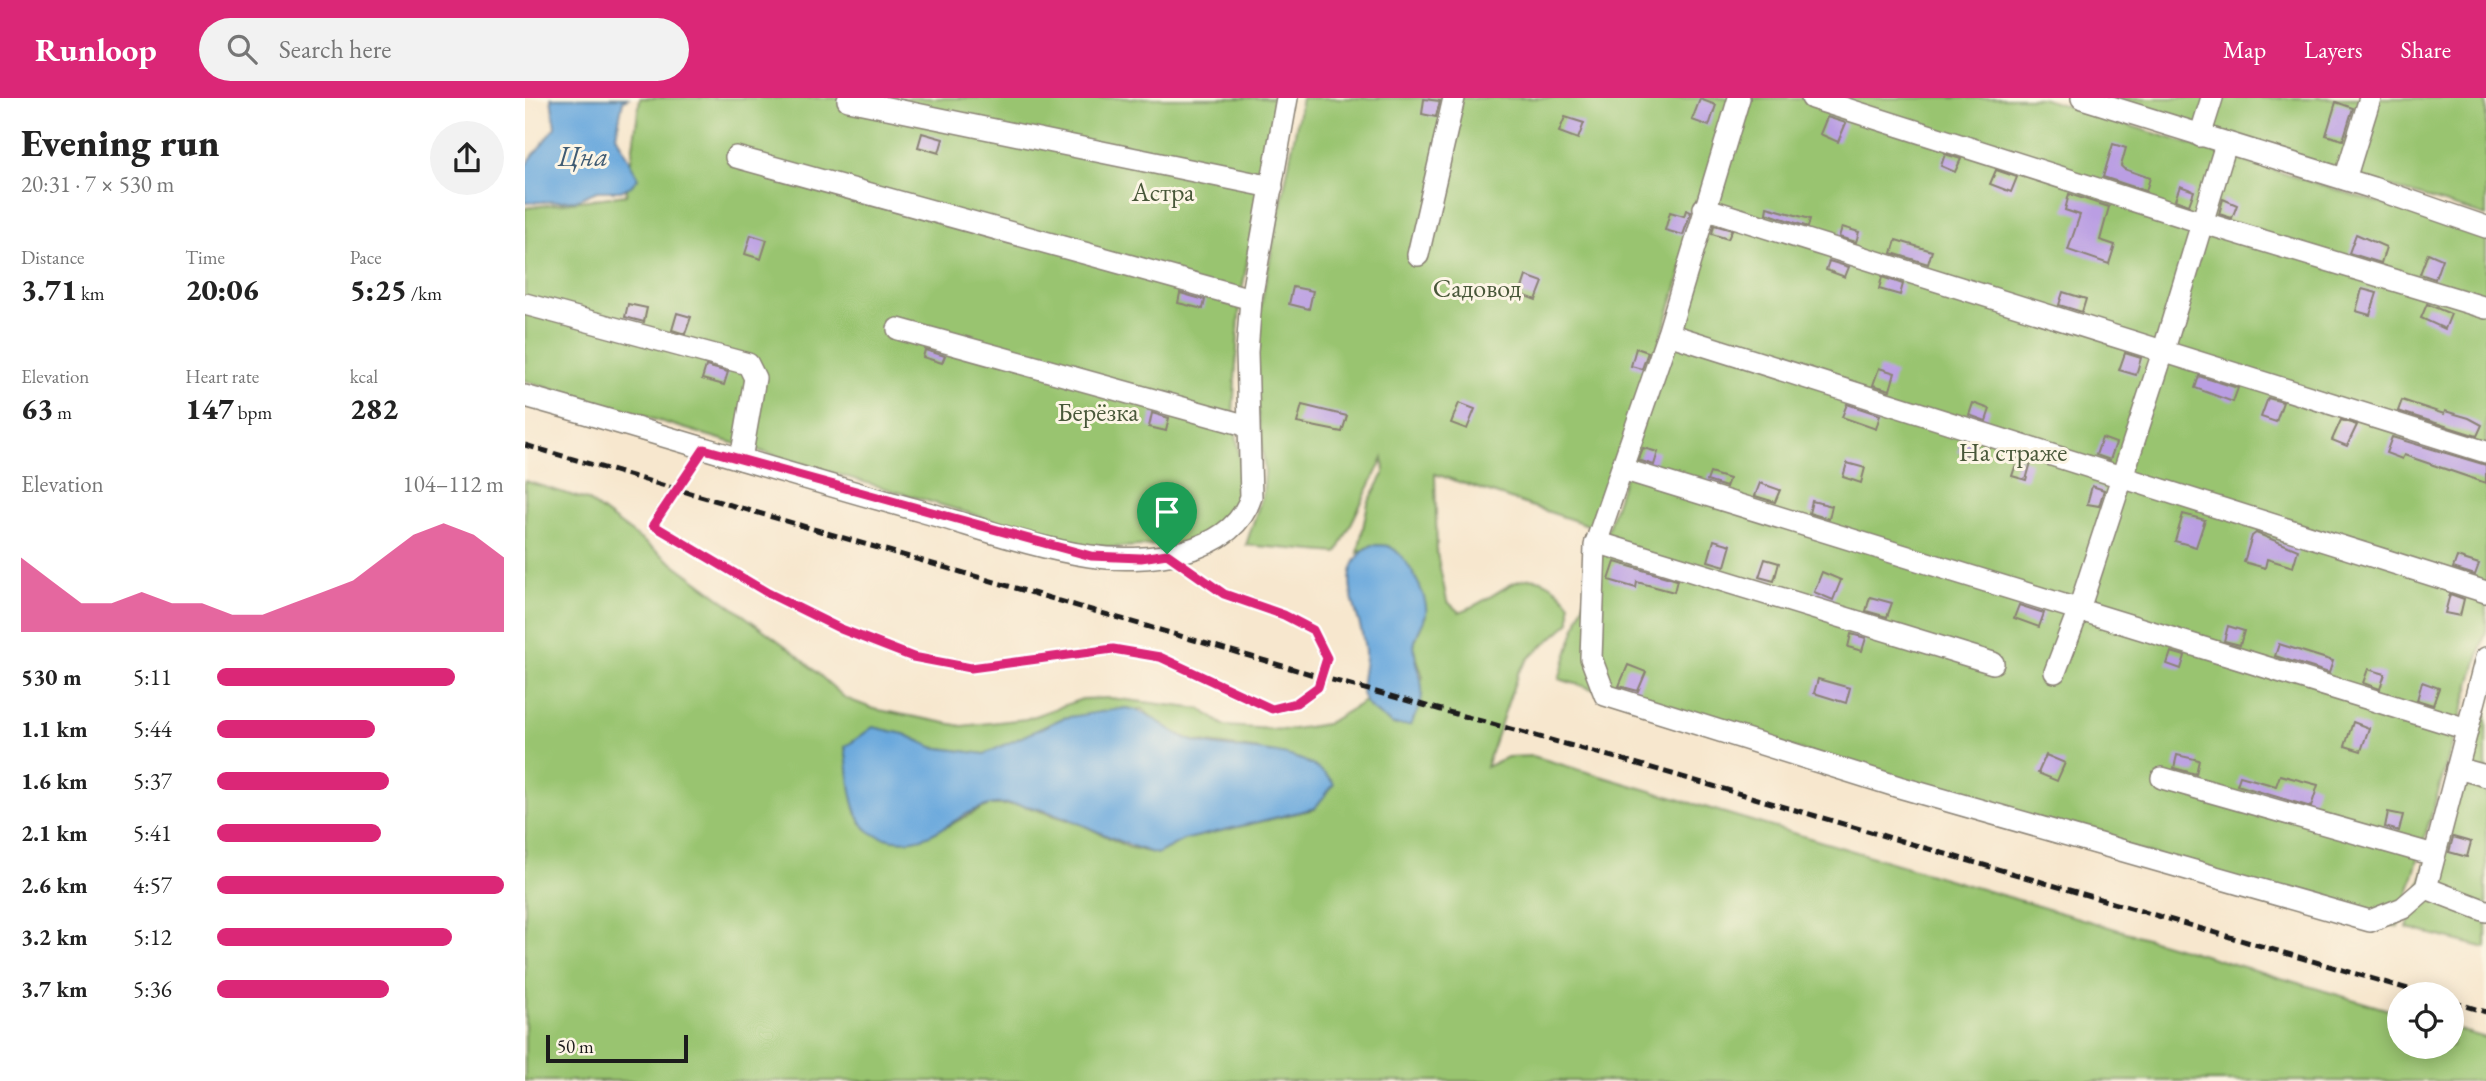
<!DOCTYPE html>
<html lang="en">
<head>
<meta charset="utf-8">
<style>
  body { margin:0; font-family:"EB Garamond",serif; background:#f2f2f2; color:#222; height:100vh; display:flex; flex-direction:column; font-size:26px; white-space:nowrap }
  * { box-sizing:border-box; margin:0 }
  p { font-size:23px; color:#767676 }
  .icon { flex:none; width:38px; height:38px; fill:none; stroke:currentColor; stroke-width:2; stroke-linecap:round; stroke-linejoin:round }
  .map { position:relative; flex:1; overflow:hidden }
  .sheet { display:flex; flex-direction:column; background:#fff; width:525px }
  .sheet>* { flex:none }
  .fabs { position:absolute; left:1862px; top:884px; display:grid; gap:14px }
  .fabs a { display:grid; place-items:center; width:77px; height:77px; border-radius:50%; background:#fff; box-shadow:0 4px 18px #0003; font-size:35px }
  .scale { position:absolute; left:21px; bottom:18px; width:142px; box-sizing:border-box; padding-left:7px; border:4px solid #1c1c1c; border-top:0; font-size:19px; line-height:24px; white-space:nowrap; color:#1c1c1c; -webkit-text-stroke:5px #fcf5e5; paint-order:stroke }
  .pin { position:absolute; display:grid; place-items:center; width:60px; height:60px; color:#fff; margin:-72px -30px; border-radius:50% 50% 50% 0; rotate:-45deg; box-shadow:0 0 7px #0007 }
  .pin .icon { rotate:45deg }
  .round { display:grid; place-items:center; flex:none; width:74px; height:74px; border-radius:37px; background:#f2f2f2 }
  .summary { display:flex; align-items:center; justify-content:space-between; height:119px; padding:0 21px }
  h1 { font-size:38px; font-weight:800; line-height:52px }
  .stats { display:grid; grid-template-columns:repeat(3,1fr); gap:10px; height:119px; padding:7px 21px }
  .stats div { display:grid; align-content:center }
  .stats b { font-size:30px; font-weight:800 }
  .stats small { font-size:19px; font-weight:400 }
  .stats p { font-size:19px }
  .chart { height:196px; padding:14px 21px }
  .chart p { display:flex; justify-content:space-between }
  .chart svg { width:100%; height:126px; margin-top:7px; fill:#db2777; opacity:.7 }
  ul { padding:0 21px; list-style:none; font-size:23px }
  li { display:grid; grid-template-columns:112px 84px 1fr; align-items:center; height:52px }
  li i { height:18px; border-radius:9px; background:#db2777 }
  header { display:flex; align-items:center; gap:42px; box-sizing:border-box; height:98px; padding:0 35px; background:#db2777; color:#fff }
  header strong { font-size:33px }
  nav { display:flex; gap:38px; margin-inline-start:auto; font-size:24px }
  .search { width:490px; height:63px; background:#f2f2f2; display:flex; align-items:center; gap:18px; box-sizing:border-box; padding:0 24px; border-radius:38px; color:#767676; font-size:26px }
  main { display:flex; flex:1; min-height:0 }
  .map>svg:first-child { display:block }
  .green { fill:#99c470; stroke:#5a7046; stroke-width:2; fill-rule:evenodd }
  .water { fill:#6aa9dd; stroke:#43627c; stroke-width:2 }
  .building { fill:#ba9ee3 }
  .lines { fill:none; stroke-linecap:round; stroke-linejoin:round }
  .minor-casing { stroke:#8a8275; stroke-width:24 }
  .path { stroke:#8a8275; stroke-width:3.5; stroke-dasharray:5 5; stroke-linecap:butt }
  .minor { stroke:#fff; stroke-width:21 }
  .rail { stroke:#1c1c1c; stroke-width:5; stroke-dasharray:10 5; stroke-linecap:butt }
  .route-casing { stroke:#fff; stroke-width:14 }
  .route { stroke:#db2777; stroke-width:9 }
  .labels { text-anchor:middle; stroke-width:6; stroke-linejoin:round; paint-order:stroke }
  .park-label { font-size:26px; fill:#485739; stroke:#fcf5e5 }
  .water-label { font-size:28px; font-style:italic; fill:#3f5b73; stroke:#fcf5e5 }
</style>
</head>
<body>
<header>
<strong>Runloop</strong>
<div class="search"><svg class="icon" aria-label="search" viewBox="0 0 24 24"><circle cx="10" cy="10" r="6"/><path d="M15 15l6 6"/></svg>Search here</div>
<nav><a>Map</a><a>Layers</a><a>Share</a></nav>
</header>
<main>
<section class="sheet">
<div class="summary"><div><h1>Evening run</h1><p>20:31 · 7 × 530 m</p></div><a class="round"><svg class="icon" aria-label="share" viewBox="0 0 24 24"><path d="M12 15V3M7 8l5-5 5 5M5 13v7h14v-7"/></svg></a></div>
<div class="stats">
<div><p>Distance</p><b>3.71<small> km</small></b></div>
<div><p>Time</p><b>20:06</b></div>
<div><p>Pace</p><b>5:25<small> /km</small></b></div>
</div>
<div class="stats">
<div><p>Elevation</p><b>63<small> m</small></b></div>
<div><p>Heart rate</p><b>147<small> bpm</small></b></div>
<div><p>kcal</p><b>282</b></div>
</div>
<div class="chart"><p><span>Elevation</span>104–112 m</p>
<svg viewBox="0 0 160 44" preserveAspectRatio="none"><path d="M0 44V18L10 26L20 34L30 34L40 30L50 34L60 34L70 38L80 38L90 34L100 30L110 26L120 18L130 10L140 6L150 10L160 18V44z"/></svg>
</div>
<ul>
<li><b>530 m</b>5:11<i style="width:83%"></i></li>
<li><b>1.1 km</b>5:44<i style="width:55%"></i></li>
<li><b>1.6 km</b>5:37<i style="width:60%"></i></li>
<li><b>2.1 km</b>5:41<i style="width:57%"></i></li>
<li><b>2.6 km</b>4:57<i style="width:100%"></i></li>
<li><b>3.2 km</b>5:12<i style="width:82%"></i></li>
<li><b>3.7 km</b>5:36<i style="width:60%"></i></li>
</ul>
</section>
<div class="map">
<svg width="1961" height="983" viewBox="0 0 1961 983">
  <rect width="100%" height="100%" fill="#fcf5e5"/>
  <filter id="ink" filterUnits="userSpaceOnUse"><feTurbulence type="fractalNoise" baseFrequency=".0143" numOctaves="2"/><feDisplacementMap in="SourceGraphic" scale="14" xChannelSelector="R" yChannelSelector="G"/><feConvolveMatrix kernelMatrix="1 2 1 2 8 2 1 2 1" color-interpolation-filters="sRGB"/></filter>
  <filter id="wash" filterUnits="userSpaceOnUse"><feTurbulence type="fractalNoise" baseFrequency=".00686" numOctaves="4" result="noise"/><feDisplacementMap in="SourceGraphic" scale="28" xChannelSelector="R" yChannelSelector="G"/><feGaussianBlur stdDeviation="1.57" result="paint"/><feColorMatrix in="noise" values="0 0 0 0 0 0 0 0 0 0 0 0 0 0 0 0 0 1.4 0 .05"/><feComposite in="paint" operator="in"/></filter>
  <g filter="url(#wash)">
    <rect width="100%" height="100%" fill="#f7e7ce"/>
    <g class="green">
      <path d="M115,0h637l-37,203 -7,112 12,82 -37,47 -119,7 -564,-168v-173l101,-13z"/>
      <path d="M777,0h435l-137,431 -165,-55 2,80 10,47 12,11c45,-14 70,-63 111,-8v18l-41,36 -11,15 -32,94 21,-10 26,-1 866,257v33h53v-18l34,10v43h-1961v-600l62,19 208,153 50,45 29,11 88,17 64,-7 56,-20 29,-1 89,11 25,17 62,4 39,-6 39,-23 28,24 30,-48 -10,-31 13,-31 -54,-70 -14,8 10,-50 16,-29 -1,-16 -46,95 -91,-8 17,-52 2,-21 -14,-117zM617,611l24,20 28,12 67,9 54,59 -132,31 -26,14 -29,-7 -45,-22 -62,-20h-32l-57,29 -71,-11 -6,-14 -10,-62 59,-13 28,13 53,7 78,-36z"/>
      <path d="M1223,0h293l445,138v395l-88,296 -839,-248z"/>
      <path d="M1575,0h386v118z"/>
      <path d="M1961,564v286l-79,-20z"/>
    </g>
    <g class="water">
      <path d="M26,0h77l-5,3 -7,34 22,43 -7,8 -10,5h-24l-21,9 -51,3v-37l30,-39z"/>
      <path d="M847,447c5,0 12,0 16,1 17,6 41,51 38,67 -2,12 -13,24 -12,36 6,34 17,43 -4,76h-17c-8,-6 -24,-15 -28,-24 -8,-14 1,-33 0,-48 -1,-38 -37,-82 7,-108z"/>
      <path d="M601,610c26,3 42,25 67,33 47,14 108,0 141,43l-19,24 -132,32 -26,14c-46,-12 -88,-41 -136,-49 -8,-1 -24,-2 -32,0 -39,10 -58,46 -104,33 -11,-3 -20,-7 -25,-18 -11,-21 -11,-50 -15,-73l28,-20 31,7 28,13 53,7 78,-36z"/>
    </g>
    <g id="blocks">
      <g class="building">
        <path d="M899,1l16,2 -4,16 -14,-3z"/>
        <path d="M1175,1l16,6 -7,21 -17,-6z"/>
        <path d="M1811,4l17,6 -10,32 -17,-5z"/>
        <path d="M1040,19l19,6 -6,16 -19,-7z"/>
        <path d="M1302,19l19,6 -8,19 -18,-8z"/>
        <path d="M397,35l21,6 -4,14 -21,-6z"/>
        <path d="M1588,46l13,4 -5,18 3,3 26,9 -4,13 -43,-14z"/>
        <path d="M1420,56l16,5 -6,13 -14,-6z"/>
        <path d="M1471,72l21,7 -6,15 -21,-8z"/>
        <path d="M1655,88l14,5 -5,14 -14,-5z"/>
        <path d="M1544,96l40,13 -9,33 15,5 -6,19 -41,-14 12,-35 -15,-5z"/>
        <path d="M1698,101l14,6 -5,13 -13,-4z"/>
        <path d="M1242,109l43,12 -2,8 -42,-14z"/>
        <path d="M1161,112l5,2 -8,23 -18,-5 5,-18 14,4z"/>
        <path d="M1189,127l18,5 -4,9 -16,-5z"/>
        <path d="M1317,129l17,5 -3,10 -17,-5z"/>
        <path d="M1831,136l30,13 -5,16 -32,-10z"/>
        <path d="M226,137l16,5 -6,19 -16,-5z"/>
        <path d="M1371,142l36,11 -4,13 -36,-11z"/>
        <path d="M1903,155l14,6 -7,20 -15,-5z"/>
        <path d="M1304,163l20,6 -4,10 -19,-7z"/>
        <path d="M1001,178l17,6 -7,18 -16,-6z"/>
        <path d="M1357,179l21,7 -3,11 -21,-6z"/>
        <path d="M768,189l20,4 -4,18 -20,-5z"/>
        <path d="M1837,191l15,4 -7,22 -14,-4z"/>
        <path d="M1538,194l23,7 -4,13 -23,-7z"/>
        <path d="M655,195l25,7 -2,9 -25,-6z"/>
        <path d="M103,206l19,4 -3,14 -19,-5z"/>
        <path d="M1902,206l24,10 -6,15 -24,-11z"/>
        <path d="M152,215l14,4 -6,17 -13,-4z"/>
        <path d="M1111,250l12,4 -6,17 -11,-3z"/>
        <path d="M400,252l20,6 -3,7 -19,-6z"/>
        <path d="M1600,255l16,5 -5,17 -17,-5z"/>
        <path d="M181,268l22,6 -4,13 -22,-6z"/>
        <path d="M1354,270l16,5 -5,17 -17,-5z"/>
        <path d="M1674,278l39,12 -5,14 -38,-14z"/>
        <path d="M1743,300l15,4 -7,20 -15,-5z"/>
        <path d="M1877,302l42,14 1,-3 24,7 13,7 -5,11 -79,-25z"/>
        <path d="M934,305l16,6 -8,20 -16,-6z"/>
        <path d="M1448,305l17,6 -4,12 -17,-6z"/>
        <path d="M1322,306l33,11 -4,14 -34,-12z"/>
        <path d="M777,307l45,11 -5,16 -45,-9z"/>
        <path d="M627,315l17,5 -3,13 -17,-4z"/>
        <path d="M1816,322l16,5 -10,21 -15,-6z"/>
        <path d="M1867,339l94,28v18l-82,-28 -2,4 -16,-6z"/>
        <path d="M1577,340l14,5 -6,17 -14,-5z"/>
        <path d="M1436,342l16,5 -4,12 -15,-5z"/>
        <path d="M1118,350l15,4 -4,13 -16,-5z"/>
        <path d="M1493,360l13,4 -5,18 -14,-4z"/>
        <path d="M1322,365l18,5 -4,15 -18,-6z"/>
        <path d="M1185,375l19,6 -3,8 -19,-6z"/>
        <path d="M1235,385l20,7 -5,12 -20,-6z"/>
        <path d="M1567,388l12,4 -5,16 -12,-2z"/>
        <path d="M1287,403l20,5 -3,13 -20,-6z"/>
        <path d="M1658,416l22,6 -9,27 -21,-6z"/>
        <path d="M1731,435l42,17 -5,17 -26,-8 -2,9 -21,-6 8,-26z"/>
        <path d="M1189,442l17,5 -6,21 -17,-5z"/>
        <path d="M1932,459l22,7 -4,11 -22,-7z"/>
        <path d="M1240,461l14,4 -5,18 -15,-4z"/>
        <path d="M1090,464l62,18 -3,12 -37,-10 -1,6 -27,-8z"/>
        <path d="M1297,474l19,8 -8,20 -19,-8z"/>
        <path d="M1925,496l14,5 -4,17 -15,-3z"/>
        <path d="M1345,499l22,6 -5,14 -21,-6z"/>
        <path d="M1494,507l25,8 -5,14 -25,-9z"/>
        <path d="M1703,528l16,5 -4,14 -16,-4z"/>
        <path d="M1326,536l15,4 -4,13 -14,-4z"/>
        <path d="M1754,546l54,17 -4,12 -54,-17z"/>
        <path d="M1646,554l14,4 -4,13 -14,-5z"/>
        <path d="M1103,567l18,7 -8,19 -19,-5z"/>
        <path d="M1843,571l17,5 -5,15 -17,-6z"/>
        <path d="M1293,581l32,9 -4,15 -32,-10z"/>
        <path d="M1897,584l17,6 -6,17 -16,-5z"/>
        <path d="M1828,624l16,6 -8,23 -16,-5z"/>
        <path d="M1521,657l19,8 -8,18 -19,-8z"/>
        <path d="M1652,657l22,5 -3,14 -22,-6z"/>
        <path d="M1755,677l38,10 -7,22 -74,-22 3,-9 36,10z"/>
        <path d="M1863,714l15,3 -4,16 -14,-4z"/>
        <path d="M1928,739l18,5 -4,15 -18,-5z"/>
      </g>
    </g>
  </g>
  <g filter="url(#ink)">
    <use href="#blocks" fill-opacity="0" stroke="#8a8275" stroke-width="2"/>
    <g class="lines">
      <defs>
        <g id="minor">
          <path d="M1214,0l-71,236 -73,212 -4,112 14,37 294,92 471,134 33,-13 23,-20 60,-230"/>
          <path d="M1287,0l392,125 282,85"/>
          <path d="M1557,0l291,90 113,39"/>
          <path d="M323,2l424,87"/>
          <path d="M1675,38l12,-38"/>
          <path d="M211,59l515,142"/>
          <path d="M1820,81l25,-81"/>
          <path d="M1179,110l782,244"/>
          <path d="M893,157l36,-157"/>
          <path d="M0,206l223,60 7,14 -14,81"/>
          <path d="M373,231l350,97"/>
          <path d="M1143,236l818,258"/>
          <path d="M0,298c133,37 264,79 396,115 56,16 113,37 169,45 53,8 142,0 161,-59l-4,-145 4,-53 36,-201"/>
          <path d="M1097,371l845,260"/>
          <path d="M1071,444l397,121"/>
          <path d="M1530,574l24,-63 85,-260 62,-205"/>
          <path d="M1932,670l29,8"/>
          <path d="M1637,680l272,77"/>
          <path d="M1901,790l60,23"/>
        </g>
      </defs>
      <use href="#minor" class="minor-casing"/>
      <path class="path" d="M168,368l-40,59 115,68 73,36 72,28 58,11 142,-19 47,8 112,52 23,-6 23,-16 9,-29 -14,-28 -29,-15 -60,-21 -35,-25"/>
      <use href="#minor" class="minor"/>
      <g class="rail">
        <path d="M0,347l789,230 324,89 787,230"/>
        <path d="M1927,904l34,10"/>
      </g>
    </g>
  </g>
  <g class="lines" filter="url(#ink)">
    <defs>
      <path id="route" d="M179,351l387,107 50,2 26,-4 57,40 60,21 29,15 14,28 -9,29 -22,16 -24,6 -112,-52 -47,-8 -142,19 -58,-11 -72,-28 -73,-36 -115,-68z"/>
    </defs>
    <use href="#route" class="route-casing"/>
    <use href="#route" class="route"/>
  </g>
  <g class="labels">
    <g class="park-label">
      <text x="638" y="103">Астра</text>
      <text x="952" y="199">Садовод</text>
      <text x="573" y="323">Берёзка</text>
      <text x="1488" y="363">На страже</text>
    </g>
    <g class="water-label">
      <text x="58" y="68">Цна</text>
    </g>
  </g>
</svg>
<div class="fabs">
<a><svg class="icon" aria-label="locate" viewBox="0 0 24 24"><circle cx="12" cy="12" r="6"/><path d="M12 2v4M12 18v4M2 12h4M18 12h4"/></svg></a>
</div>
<div class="scale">50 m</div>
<div class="pin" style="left:642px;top:456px;background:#1e9e55"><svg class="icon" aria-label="arrive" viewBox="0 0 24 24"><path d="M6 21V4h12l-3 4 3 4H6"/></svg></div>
</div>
</main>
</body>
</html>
